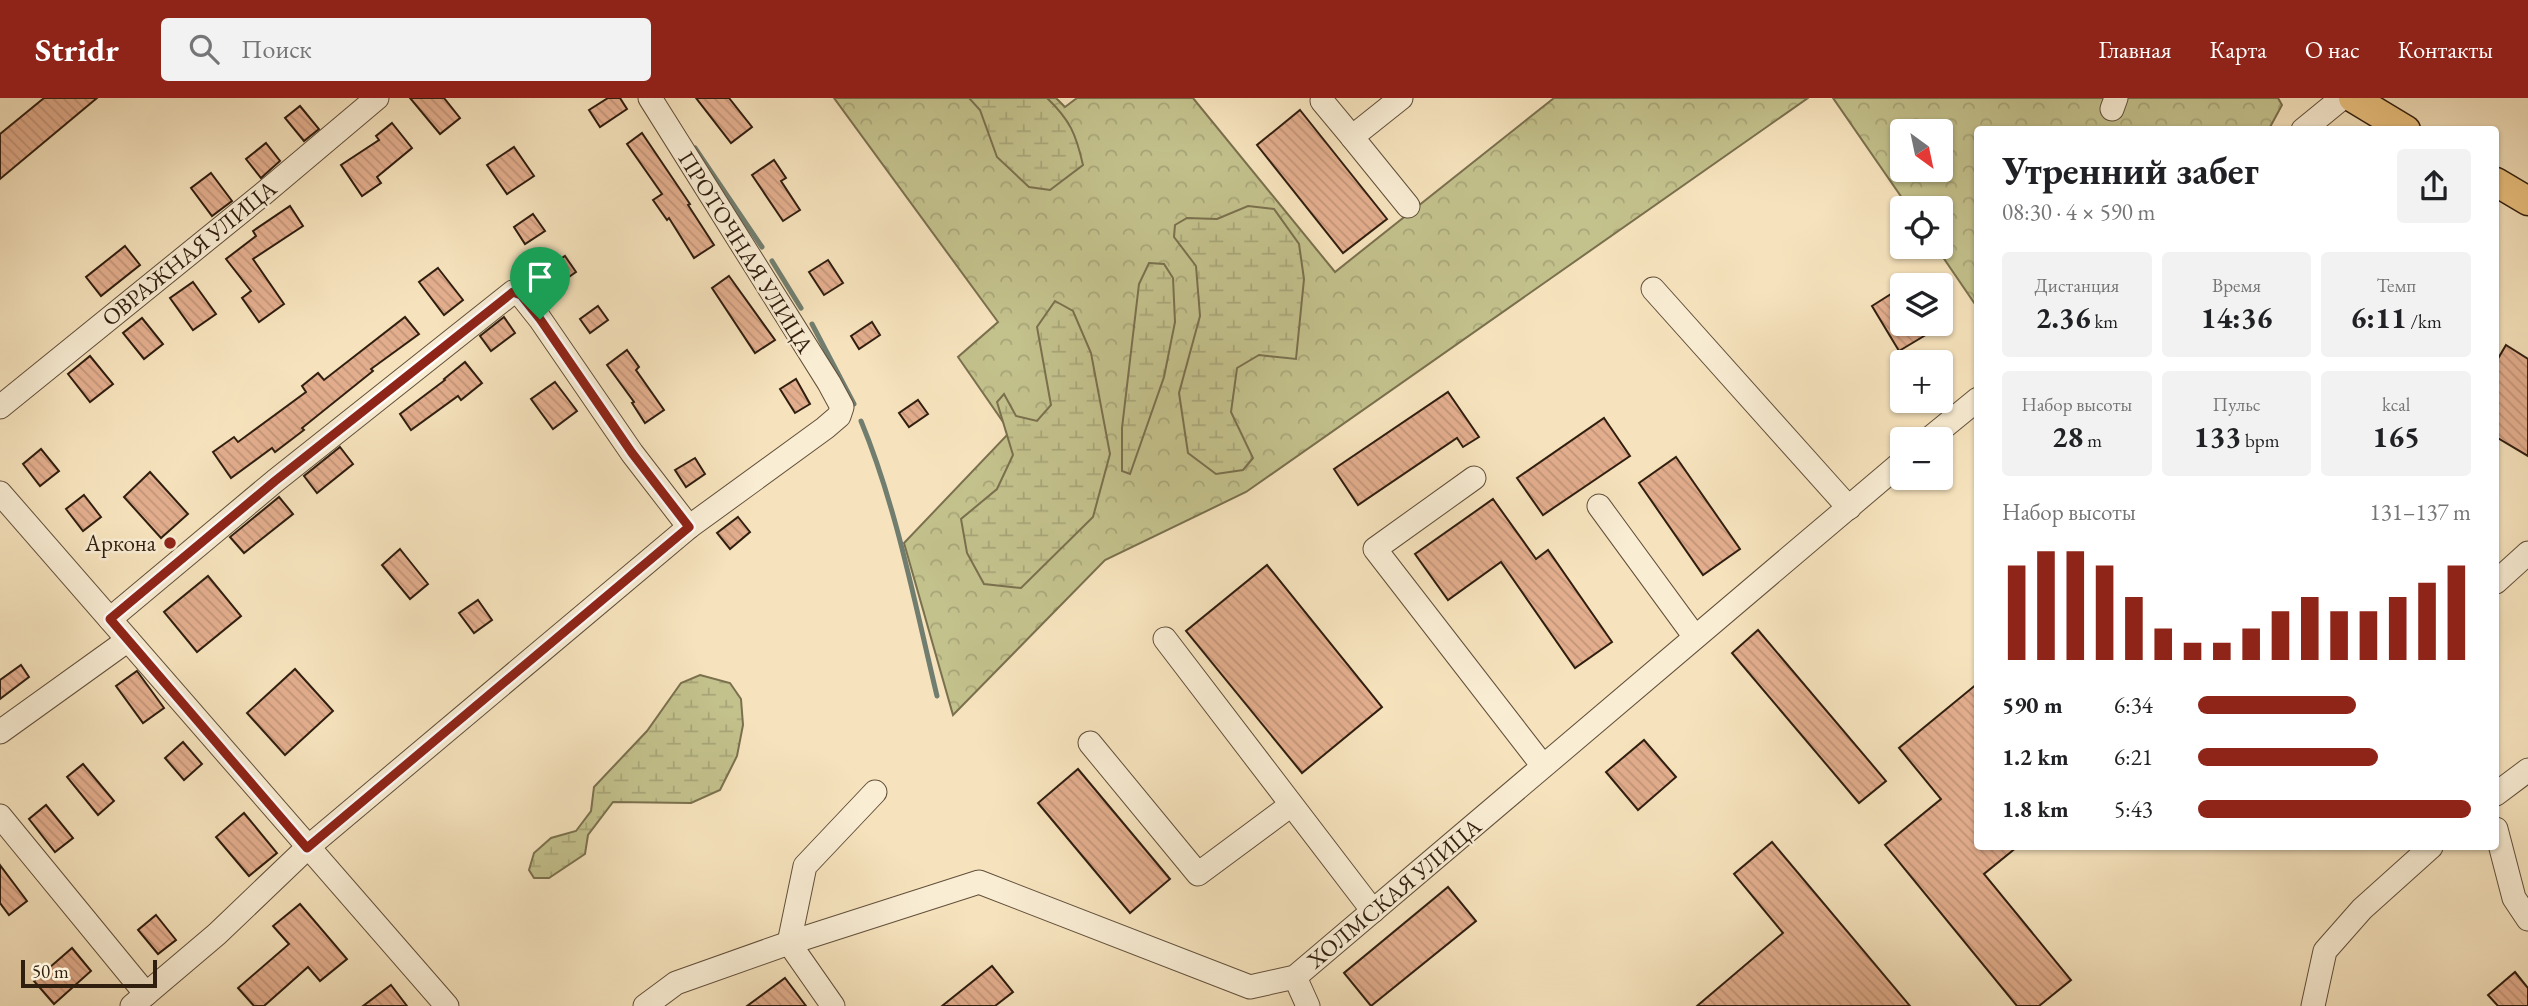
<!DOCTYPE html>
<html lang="ru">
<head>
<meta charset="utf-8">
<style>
  body { margin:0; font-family:"EB Garamond",serif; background:#f2f2f2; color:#202124; height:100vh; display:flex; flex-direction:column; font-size:26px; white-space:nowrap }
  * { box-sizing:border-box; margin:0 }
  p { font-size:23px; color:#757577 }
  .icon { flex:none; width:38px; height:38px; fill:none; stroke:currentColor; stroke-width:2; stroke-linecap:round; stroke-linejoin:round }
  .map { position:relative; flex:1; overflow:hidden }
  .panel { position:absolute; left:1974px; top:28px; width:525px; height:724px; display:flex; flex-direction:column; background:#fff; border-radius:7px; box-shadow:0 2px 5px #0004 }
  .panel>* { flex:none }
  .needle { width:46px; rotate:147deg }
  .fabs { position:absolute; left:1890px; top:21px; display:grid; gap:14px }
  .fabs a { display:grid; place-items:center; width:63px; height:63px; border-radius:7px; background:#fff; box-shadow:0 2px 5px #0004; font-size:35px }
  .scale { position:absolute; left:21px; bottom:18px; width:136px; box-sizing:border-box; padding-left:7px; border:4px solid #301e0f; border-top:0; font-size:19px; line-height:24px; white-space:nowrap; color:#301e0f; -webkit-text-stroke:5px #f9edd4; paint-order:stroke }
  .pin { position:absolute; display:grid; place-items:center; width:60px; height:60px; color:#fff; margin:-72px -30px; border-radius:50% 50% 50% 0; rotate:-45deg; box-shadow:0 0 7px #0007 }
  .pin .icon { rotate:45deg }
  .round { display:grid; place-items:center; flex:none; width:74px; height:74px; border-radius:7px; background:#f2f2f2 }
  .headline { display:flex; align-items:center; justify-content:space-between; height:119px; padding:0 28px }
  h1 { font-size:38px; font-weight:700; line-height:52px }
  .figures { display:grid; grid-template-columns:repeat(3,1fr); gap:10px; height:119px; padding:7px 28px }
  .figures div { display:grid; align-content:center; border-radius:7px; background:#f2f2f2; text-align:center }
  .figures b { font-size:30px; font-weight:700 }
  .figures small { font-size:19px; font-weight:400 }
  .figures p { font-size:19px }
  .chart { height:196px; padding:14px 28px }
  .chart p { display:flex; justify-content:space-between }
  .chart svg { width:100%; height:126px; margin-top:7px; stroke:#8f2418; stroke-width:6 }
  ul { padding:0 28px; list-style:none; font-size:23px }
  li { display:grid; grid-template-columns:112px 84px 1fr; align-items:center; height:52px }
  li i { height:18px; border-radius:9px; background:#8f2418 }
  header { display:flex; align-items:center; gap:42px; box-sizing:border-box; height:98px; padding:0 35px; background:#8f2418; color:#fff }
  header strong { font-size:33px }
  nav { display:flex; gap:38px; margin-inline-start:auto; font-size:24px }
  .search { width:490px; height:63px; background:#f2f2f2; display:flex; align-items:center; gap:18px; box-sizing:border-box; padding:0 24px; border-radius:7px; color:#757577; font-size:26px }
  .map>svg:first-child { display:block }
  .forest { fill:url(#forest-crowns); stroke:#7a704e; stroke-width:2; fill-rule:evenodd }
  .wetland { fill:url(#wetland-marsh); stroke:#7a704e; stroke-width:2 }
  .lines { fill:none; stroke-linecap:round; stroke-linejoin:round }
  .stream { stroke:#717e6f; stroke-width:5 }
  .building { fill:url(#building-back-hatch); stroke:#301e0f; stroke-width:2 }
  .minor-casing { stroke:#624f3a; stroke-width:25 }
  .major-casing { stroke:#301e0f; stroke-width:31 }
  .minor { stroke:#f9edd4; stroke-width:23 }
  .major { stroke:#ebc27e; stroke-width:28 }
  .route-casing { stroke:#fff; stroke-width:14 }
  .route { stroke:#8f2418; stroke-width:9 }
  .poi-dot { fill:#8f2418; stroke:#f9edd4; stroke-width:2.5 }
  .labels { text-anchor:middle; stroke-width:5; stroke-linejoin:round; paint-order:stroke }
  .street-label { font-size:23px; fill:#301e0f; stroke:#f9edd4 }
  .poi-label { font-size:23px; fill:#301e0f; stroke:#f9edd4; text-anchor:end }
</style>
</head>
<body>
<header>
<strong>Stridr</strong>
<div class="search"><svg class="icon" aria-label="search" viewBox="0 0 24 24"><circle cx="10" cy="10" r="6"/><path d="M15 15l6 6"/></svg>Поиск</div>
<nav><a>Главная</a><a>Карта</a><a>О нас</a><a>Контакты</a></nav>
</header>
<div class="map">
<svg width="2528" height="908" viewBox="0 0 2528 908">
  <defs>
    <pattern id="forest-crowns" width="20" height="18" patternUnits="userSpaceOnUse" patternTransform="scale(1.75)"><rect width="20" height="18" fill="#c3c18c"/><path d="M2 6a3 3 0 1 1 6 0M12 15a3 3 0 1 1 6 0" fill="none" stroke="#a8a578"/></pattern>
    <pattern id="wetland-marsh" width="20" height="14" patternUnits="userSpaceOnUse" patternTransform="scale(1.75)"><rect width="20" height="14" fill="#c3c18c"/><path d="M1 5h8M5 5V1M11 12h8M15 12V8" fill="none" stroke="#a8a578"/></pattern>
    <pattern id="building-back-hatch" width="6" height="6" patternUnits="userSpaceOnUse" patternTransform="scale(1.75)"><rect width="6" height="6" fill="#e3ae8e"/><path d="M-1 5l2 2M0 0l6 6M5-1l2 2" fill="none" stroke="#c39579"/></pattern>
  </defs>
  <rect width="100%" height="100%" fill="#f6e3bd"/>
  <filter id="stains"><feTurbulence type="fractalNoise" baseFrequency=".00286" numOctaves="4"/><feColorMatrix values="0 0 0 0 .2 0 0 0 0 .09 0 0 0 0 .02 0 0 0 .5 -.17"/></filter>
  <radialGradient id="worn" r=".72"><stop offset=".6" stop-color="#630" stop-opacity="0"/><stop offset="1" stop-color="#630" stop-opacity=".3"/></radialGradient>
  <g class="forest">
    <path d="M834,0h222l9,9 12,-9h116l142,174 219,-174h254l-562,394 -141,68 -152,155 -49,-172 106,-111 -52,-75 40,-35z"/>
    <path d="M1833,0h445l4,7 -13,24 -291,1 -1,177 -41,-60h5v-39h-32zM1902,33h39v39h-39z"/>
  </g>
  <g class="wetland">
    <path d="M969,0h78c23,22 29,36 36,67l-33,25 -21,-3 -32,-30 -17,-47z"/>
    <path d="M1248,108l26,3 25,35 5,35 -8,80 -37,-4 -22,13 -6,44 22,46 -10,12 -27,4 -28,-21 -9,-60 21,-77 -4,-50 -22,-29 1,-12 12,-7 30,1z"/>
    <path d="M1149,165l15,1 9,14 2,44 -11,55 -34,97 -8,-3v-43l17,-144z"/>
    <path d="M1055,203l18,10 18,42 19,101 -17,63 -72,71 -37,-4 -17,-31 -6,-34 36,-30 16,-34 -16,-53 7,-8 12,22 21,5 14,-16 -14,-78z"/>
    <path d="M700,577l30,8 11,16 2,26 -6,31 -17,34 -29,13 -78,-1 -25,33 -3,19 -36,24h-15l-5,-8 5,-17 17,-15 25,-7 15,-20 3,-24 53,-56 34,-48z"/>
  </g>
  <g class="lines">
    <g class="stream">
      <path d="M695,50l67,99"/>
      <path d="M772,163l29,47"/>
      <path d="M812,226l42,80"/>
      <path d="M861,323c36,87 54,184 76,275"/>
    </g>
  </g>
  <g class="building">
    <path d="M44,0h53l-97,81v-45z"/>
    <path d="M410,0h34l16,20 -20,16z"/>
    <path d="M608,0h12l7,11 -27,18 -11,-17z"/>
    <path d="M696,0h33l23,29 -21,16z"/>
    <path d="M300,8l19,23 -15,12 -19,-23z"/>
    <path d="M1300,12l87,109 -44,34 -86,-108z"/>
    <path d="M392,25l20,25 -35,29 4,6 -19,13 -21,-31 38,-25 -3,-4z"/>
    <path d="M642,35l48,71 -2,1 26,40 -20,13 -25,-40 -2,2 -14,-20 9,-6 -35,-50z"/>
    <path d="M266,45l14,18 -19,17 -15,-19z"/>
    <path d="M514,49l20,29 -27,18 -20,-29z"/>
    <path d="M774,62l12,18 -5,3 19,29 -17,11 -31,-46z"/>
    <path d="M211,75l21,28 -20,15 -21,-28z"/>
    <path d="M290,108l13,20 -50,33 31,45 -25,18 -17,-24 9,-7 -25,-32 30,-23 -3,-5z"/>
    <path d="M533,116l12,17 -20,13 -11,-17z"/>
    <path d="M125,148l15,19 -39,31 -15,-19z"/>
    <path d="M565,158l11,16 -20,14 -12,-16z"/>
    <path d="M828,162l15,23 -19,12 -15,-23z"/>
    <path d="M438,170l25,32 -19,15 -25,-33z"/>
    <path d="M729,178l46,64 -20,13 -43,-65z"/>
    <path d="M193,184l23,32 -23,16 -23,-32z"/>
    <path d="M1902,189v37h42l-45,27 -27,-45z"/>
    <path d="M598,208l10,14 -18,13 -10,-14z"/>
    <path d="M405,219l14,17 -48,35 2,2 -71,57 2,2 -29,22 -3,-4 -41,30 -18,-26 21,-15 4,5 68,-50 -4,-6 16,-13 6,7z"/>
    <path d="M504,219l11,16 -24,18 -11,-15z"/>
    <path d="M142,220l21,26 -19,15 -21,-26z"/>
    <path d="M872,224l8,13 -21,14 -8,-13z"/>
    <path d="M2506,247l22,14v97l-32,-19v-75z"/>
    <path d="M627,252l12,17 -3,3 28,40 -19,13 -13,-20 2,-1 -27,-37z"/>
    <path d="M90,258l23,28 -23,18 -22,-28z"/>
    <path d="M465,264l17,21 -21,17 -3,-4 -47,34 -11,-16 45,-34 -1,-1z"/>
    <path d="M796,281l14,25 -15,9 -15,-24z"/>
    <path d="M555,284l22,29 -24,18 -22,-30z"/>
    <path d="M1448,294l31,45 -16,10 -6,-9 -99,67 -24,-36z"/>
    <path d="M918,302l10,14 -19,13 -10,-14z"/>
    <path d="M1604,320l26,38 -87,59 -26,-37z"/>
    <path d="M340,349l13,17 -36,29 -13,-17z"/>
    <path d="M41,351l18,22 -19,15 -17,-22z"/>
    <path d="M1676,359l64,92 -37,26 -64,-92z"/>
    <path d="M695,360l10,16 -19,13 -11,-17z"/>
    <path d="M150,374l38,42 -27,24 -37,-41z"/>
    <path d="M84,397l17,22 -18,14 -17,-22z"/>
    <path d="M279,399l14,17 -49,39 -14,-16z"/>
    <path d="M1493,401l43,60 12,-9 64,92 -37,26 -74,-106 -53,38 -33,-46z"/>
    <path d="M738,419l12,15 -20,17 -13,-16z"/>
    <path d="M400,451l28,35 -18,15 -28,-34z"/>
    <path d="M1267,467l115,142 -80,66 -116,-142z"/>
    <path d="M208,478l33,40 -44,36 -33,-40z"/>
    <path d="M478,502l14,20 -18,13 -15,-20z"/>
    <path d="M1758,532l128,151 -27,22 -127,-150z"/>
    <path d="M21,567l8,12 -29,22v-19z"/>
    <path d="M295,571l38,42 -48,44 -38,-42z"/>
    <path d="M137,573l27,37 -21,15 -27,-37z"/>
    <path d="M1978,585v164h39l-33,27 87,106 -32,26h-22l-132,-161 56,-46 -42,-51z"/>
    <path d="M1644,642l32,37 -38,33 -32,-38z"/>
    <path d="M183,644l19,22 -18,16 -19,-22z"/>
    <path d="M83,666l31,37 -16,14 -31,-38z"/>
    <path d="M1078,671l92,110 -40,34 -92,-110z"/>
    <path d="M46,707l27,33 -18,14 -26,-33z"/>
    <path d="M244,715l33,40 -28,23 -33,-39z"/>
    <path d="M1772,744l138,164h-213l86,-73 -49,-59z"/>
    <path d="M0,767l27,36 -18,14 -9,-12z"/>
    <path d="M1448,789l28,34 -105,85 -27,-33z"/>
    <path d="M300,806l47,55 -27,22 -12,-14 -44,39h-10l-16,-18 51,-44 -16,-18z"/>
    <path d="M156,817l20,25 -18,14 -20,-24z"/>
    <path d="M72,850l19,23 -37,33 -20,-23z"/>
    <path d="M992,868l21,26 -18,14h-53z"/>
    <path d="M2515,874l13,16v18h-30l-10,-11z"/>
    <path d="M785,880l21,28h-59z"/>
    <path d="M391,887l16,21h-44z"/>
  </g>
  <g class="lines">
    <defs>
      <g id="minor">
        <path d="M1401,0l-49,39 56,69"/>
        <path d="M1322,3l30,36"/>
        <path d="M2112,11l4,-11"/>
        <path d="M2303,32l39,-32"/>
        <path d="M1653,191l196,219"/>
        <path d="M0,309l263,-213 114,-96"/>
        <path d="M1929,341l49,-40"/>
        <path d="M1474,380l-99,71 168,217"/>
        <path d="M0,395l447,513"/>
        <path d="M1599,408l96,131"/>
        <path d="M2496,484l32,-29"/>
        <path d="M110,521l165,-138 238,-189 8,3 19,24 92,134 57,74"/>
        <path d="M1165,541l208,272"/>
        <path d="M0,634l128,-92"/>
        <path d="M1090,645l108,131 93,-69"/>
        <path d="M2496,696l32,-24"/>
        <path d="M0,718l146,178"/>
        <path d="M2496,731l18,69 14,21"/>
        <path d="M1295,879l13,29"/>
        <path d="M132,908l85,-72 90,-86 382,-321 136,-99 14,-12 3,-9 -13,-24 -179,-285"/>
        <path d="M645,908l31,-23 113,-40 190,-61 271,105 45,-10 607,-515"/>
        <path d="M833,908l-44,-63 16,-77 70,-74"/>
        <path d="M2313,908l12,-55 37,-42 69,-62"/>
      </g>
      <g id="major">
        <path d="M2353,0l53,32"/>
        <path d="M2496,84l32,19"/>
      </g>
    </defs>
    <use href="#minor" class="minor-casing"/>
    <use href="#major" class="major-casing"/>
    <use href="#minor" class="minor"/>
    <use href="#major" class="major"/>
  </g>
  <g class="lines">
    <defs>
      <path id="route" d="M513,194l8,3 19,24 92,134 57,74 -382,321 -197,-229 165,-138z"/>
    </defs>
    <use href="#route" class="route-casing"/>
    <use href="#route" class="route"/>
  </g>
  <circle class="poi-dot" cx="170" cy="445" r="7"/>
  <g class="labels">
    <g class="street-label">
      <text transform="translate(746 154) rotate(58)" y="8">ПРОТОЧНАЯ УЛИЦА</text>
      <text transform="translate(189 155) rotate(-39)" y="8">ОВРАЖНАЯ УЛИЦА</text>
      <text transform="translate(1394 795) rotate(-40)" y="8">ХОЛМСКАЯ УЛИЦА</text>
    </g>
    <g class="poi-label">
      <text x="156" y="453">Аркона</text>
    </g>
  </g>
  <rect width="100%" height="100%" filter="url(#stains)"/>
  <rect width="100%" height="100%" fill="url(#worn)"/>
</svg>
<div class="fabs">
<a><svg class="needle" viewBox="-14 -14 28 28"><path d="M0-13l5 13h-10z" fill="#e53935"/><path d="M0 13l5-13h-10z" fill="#757577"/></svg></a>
<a><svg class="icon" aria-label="locate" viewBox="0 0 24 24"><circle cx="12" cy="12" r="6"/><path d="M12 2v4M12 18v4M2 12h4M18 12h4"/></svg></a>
<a><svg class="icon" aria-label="layers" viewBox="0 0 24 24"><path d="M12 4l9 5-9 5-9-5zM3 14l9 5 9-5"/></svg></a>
<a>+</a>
<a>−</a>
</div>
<div class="scale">50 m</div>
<div class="pin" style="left:540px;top:221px;background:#1e9e55"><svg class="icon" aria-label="arrive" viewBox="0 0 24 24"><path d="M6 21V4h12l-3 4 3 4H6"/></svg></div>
<section class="panel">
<div class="headline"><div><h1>Утренний забег</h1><p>08:30 · 4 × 590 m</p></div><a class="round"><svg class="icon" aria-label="share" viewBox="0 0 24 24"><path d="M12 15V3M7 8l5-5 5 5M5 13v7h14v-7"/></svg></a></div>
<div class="figures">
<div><p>Дистанция</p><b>2.36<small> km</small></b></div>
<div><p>Время</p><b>14:36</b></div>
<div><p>Темп</p><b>6:11<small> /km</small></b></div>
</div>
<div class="figures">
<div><p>Набор высоты</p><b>28<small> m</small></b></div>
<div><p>Пульс</p><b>133<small> bpm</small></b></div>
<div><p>kcal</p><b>165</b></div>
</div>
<div class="chart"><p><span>Набор высоты</span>131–137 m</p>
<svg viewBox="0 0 160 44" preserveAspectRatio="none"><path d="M5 44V11M15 44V6M25 44V6M35 44V11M45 44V22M55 44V33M65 44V38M75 44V38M85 44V33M95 44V27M105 44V22M115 44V27M125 44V27M135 44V22M145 44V17M155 44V11"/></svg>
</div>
<ul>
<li><b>590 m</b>6:34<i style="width:58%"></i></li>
<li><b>1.2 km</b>6:21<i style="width:66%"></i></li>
<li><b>1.8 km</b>5:43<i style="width:100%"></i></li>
</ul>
</section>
</div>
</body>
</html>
